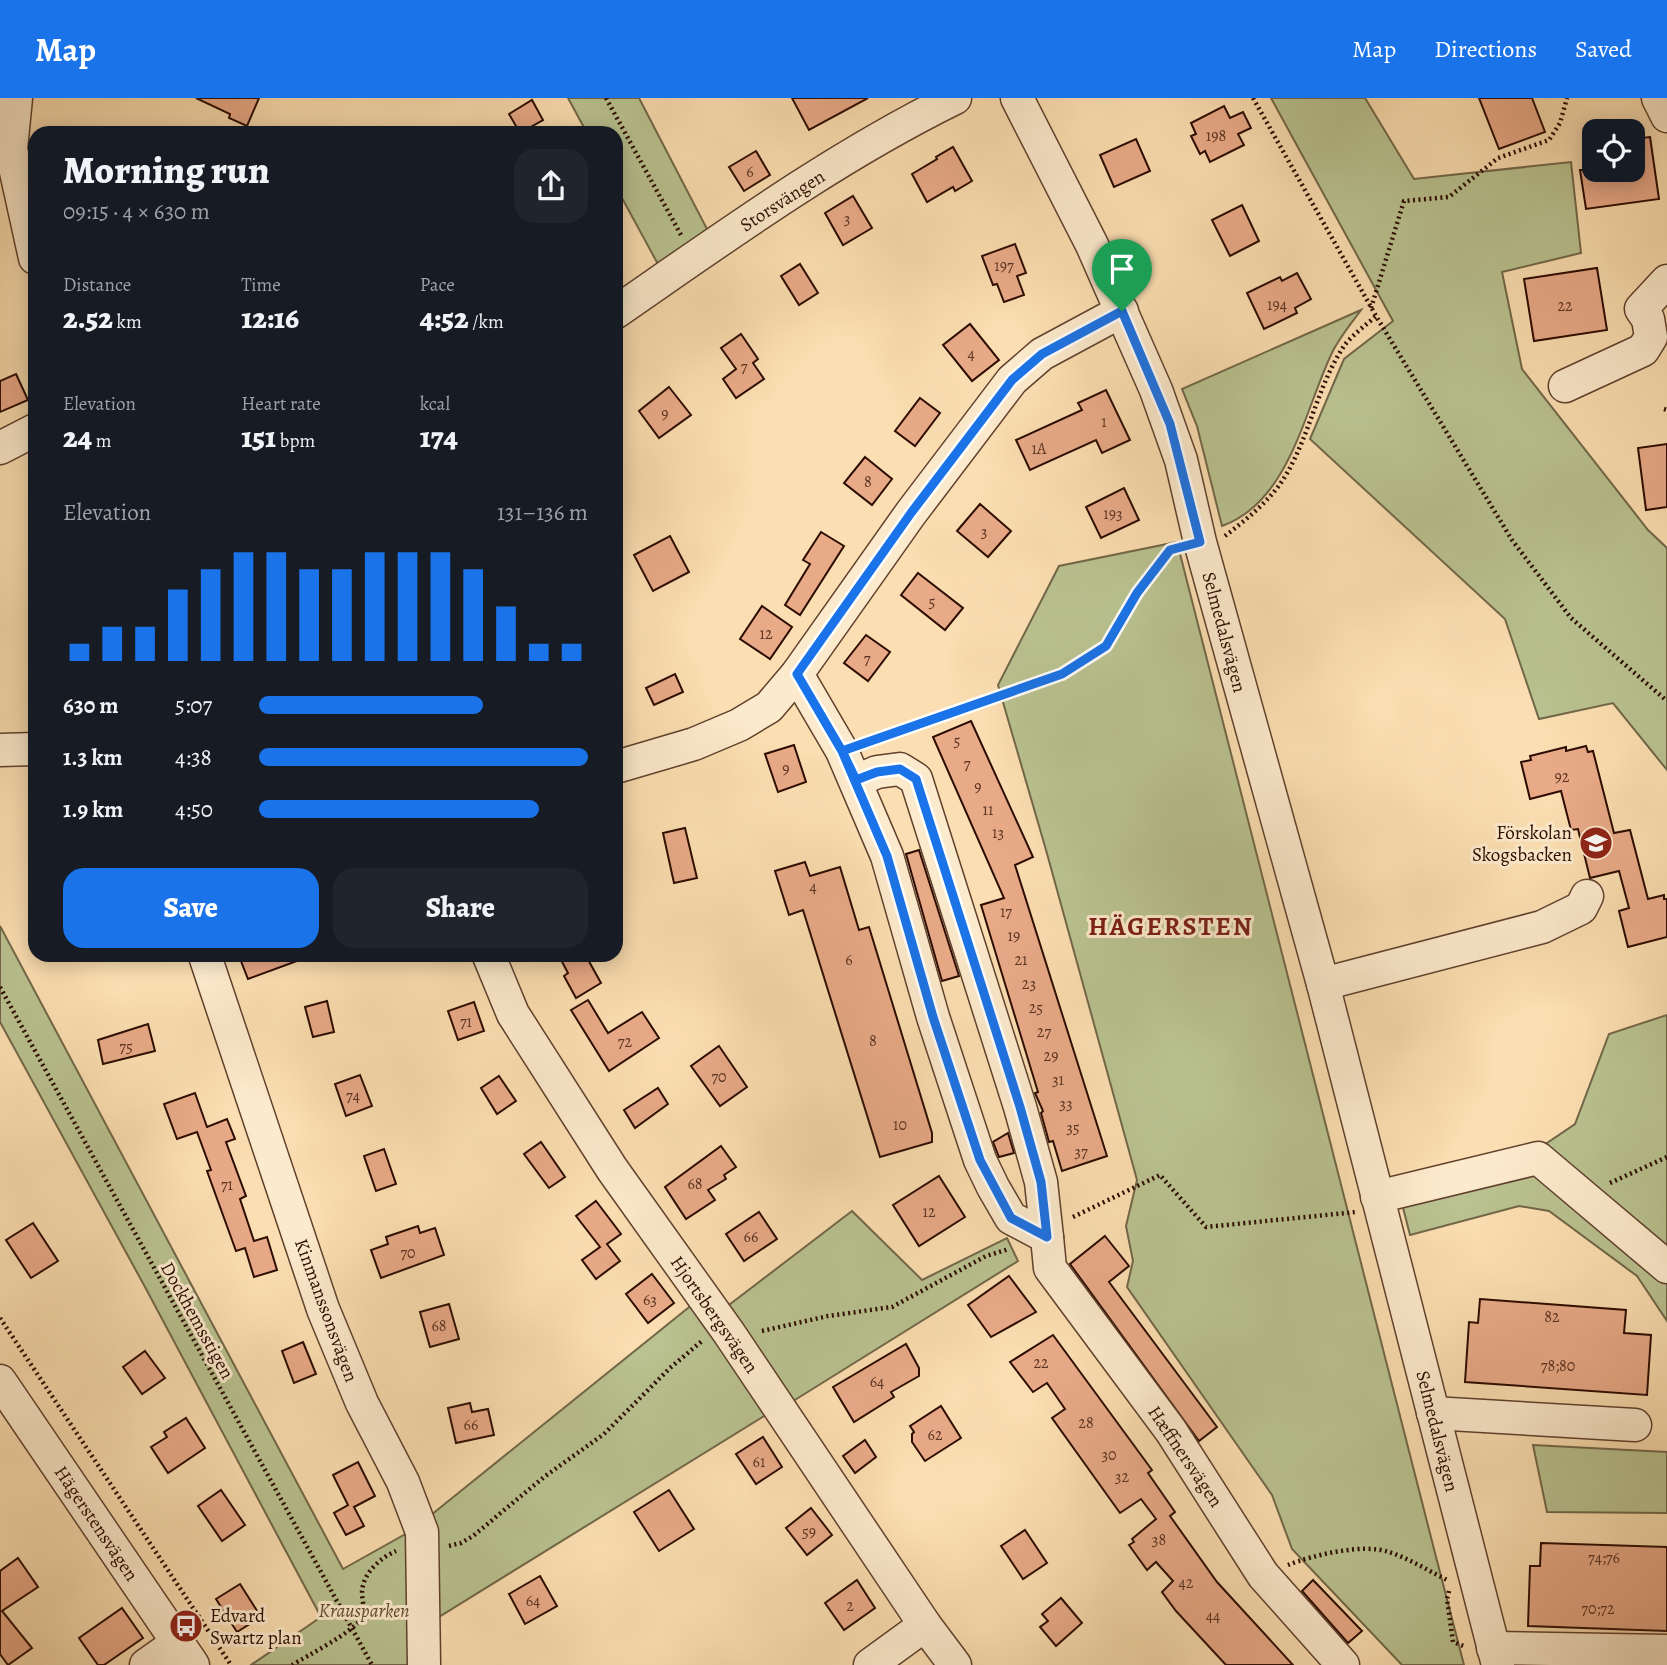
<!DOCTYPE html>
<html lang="en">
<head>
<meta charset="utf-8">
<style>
  body { margin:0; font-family:Alegreya,serif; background:#20242c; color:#f1f3f6; height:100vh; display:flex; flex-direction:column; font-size:26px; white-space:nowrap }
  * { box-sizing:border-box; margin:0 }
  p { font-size:23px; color:#9ea1a6 }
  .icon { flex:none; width:38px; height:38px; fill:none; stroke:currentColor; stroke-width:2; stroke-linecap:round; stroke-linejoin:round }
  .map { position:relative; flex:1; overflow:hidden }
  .side { position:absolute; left:28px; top:28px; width:595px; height:836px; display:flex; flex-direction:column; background:#171b24; border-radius:21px; box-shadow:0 4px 18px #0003 }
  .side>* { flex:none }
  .controls { position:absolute; left:1582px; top:21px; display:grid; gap:14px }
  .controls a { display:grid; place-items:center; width:63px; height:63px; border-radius:14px; background:#171b24; box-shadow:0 4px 18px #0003; font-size:35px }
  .pin { position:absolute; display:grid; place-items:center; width:60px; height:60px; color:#fff; margin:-72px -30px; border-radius:50% 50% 50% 0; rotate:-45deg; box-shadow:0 0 7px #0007 }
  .pin .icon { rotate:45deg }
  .round { display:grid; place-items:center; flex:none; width:74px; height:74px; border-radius:21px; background:#20242c }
  .head { display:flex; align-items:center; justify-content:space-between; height:119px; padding:0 35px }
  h1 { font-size:38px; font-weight:800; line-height:52px }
  .figures { display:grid; grid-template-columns:repeat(3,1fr); gap:10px; height:119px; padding:7px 35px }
  .figures div { display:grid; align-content:center }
  .figures b { font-size:30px; font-weight:800 }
  .figures small { font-size:19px; font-weight:400 }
  .figures p { font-size:19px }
  .chart { height:196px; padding:14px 35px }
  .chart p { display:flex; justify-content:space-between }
  .chart svg { width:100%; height:126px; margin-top:7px; stroke:#1a73e8; stroke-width:6 }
  .action { display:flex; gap:14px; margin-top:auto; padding:14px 35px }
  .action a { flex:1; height:80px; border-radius:21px; background:#1a73e8; color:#fff; font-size:28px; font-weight:800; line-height:80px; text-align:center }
  .action a+a { background:#20242c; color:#f1f3f6 }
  ul { padding:0 35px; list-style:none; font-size:23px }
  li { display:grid; grid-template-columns:112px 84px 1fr; align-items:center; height:52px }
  li i { height:18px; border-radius:9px; background:#1a73e8 }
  header { display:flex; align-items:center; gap:42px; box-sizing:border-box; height:98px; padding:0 35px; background:#1a73e8; color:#fff }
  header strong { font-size:33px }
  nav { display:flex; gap:38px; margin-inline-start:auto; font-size:24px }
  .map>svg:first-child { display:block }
  .green { fill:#b9c290; stroke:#726748; stroke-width:2 }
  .building { fill:#e9aa88; stroke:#2c0c01; stroke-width:2 }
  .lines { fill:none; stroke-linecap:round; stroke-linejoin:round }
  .minor-casing { stroke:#60402d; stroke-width:35 }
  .path { stroke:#2c0c01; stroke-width:4.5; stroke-dasharray:2 3.5; stroke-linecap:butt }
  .minor { stroke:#fceacc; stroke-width:32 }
  .route-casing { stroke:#fff; stroke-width:14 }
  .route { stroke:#1a73e8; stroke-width:9 }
  .labels { text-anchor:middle; stroke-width:6; stroke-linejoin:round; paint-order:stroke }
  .number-label { font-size:16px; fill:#5b3423 }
  .street-label { font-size:19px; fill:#2c0c01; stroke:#fceacc }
  .poi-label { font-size:19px; fill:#2c0c01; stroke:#fceacc; text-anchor:end }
  .park-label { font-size:19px; font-style:italic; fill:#5d4c33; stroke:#fceacc }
  .district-label { font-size:26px; font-weight:bold; letter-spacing:2px; fill:#7a1f14; stroke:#fceacc }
</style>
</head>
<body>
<header>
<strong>Map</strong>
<nav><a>Map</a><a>Directions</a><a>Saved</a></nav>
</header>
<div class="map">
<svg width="1667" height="1567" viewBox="0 0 1667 1567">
  <rect width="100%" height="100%" fill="#fbdeb1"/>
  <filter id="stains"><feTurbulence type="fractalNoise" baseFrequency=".00286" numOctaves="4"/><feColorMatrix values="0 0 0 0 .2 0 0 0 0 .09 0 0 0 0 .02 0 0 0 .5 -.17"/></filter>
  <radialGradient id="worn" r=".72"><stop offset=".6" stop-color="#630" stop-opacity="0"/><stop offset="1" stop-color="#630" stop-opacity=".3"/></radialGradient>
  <g class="green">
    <path d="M568,0h71l69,133 -49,35 -43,-79v-54h-29z"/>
    <path d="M1271,0h94l49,81 157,-17 10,91 -79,19 20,97 126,161 19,18v222l-54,-67 -74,16 -34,-100 -195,-180 34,-80 49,-38z"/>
    <path d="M1361,212c-10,14 -23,29 -30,45 -27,57 -42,147 -109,171l-25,-100 -15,-37z"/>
    <path d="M1177,444l258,1011 29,112h-62l-110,-116 -20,-54 -145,-208 6,-26 -7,-35 11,-46 -91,-330 -48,-165 61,-119z"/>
    <path d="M0,828l343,643 68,-38 -3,134h-157l70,-48 -176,-330 -145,-265z"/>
    <path d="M1667,917v306l-30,-45 -88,-65 -30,-5 -109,29 -13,-51 141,-35 37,-25 34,-90z"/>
    <path d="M852,1113l70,69 85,-42 11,23 -228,142 -65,-95z"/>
    <path d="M693,1206l76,109 -335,207c4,-35 8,-71 -3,-105z"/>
    <path d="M1533,1347l134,7v61l-120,-1z"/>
  </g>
  <g class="building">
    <path d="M196,0h63l-12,28 -18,-8 1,-4z"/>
    <path d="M792,0h76l-59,32z"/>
    <path d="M1479,0h53l13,34 -46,17z"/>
    <path d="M532,2l11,20 -23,13 -11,-19z"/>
    <path d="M1224,8l6,12 13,-6 8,16 -13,6 6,11 -34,17 -5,-11 -5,3 -9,-18 5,-2 -5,-11z"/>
    <path d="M1650,39l9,62 -73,10 -6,-39h53v-31z"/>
    <path d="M1136,41l14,32 -36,16 -14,-32z"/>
    <path d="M953,49l19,34 -17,10 -2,-4 -26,15 -15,-28 25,-15 -1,-2z"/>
    <path d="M756,53l14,24 -26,16 -15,-24z"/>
    <path d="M853,98l19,32 -29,17 -18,-32z"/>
    <path d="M1242,107l17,36 -29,15 -18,-36z"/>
    <path d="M1015,146l11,29 -9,3 7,19 -20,7 -7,-18 -4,1 -11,-29z"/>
    <path d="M800,166l18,29 -19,12 -18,-29z"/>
    <path d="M1597,170l10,62 -73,11 -10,-62z"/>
    <path d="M1297,175l14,26 -16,9 2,5 -33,16 -17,-36 33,-16 2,4z"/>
    <path d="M970,226l29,36 -27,21 -29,-36z"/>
    <path d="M741,236l17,25 -5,4 11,16 -28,19 -13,-19 13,-10 -15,-21z"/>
    <path d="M16,276l12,26 -28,12v-31z"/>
    <path d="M669,289l22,28 -32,23 -20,-27z"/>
    <path d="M1106,292l24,50 -28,13 -6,-13 -66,30 -14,-30 66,-30 -4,-7z"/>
    <path d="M920,300l20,15 -25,33 -20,-15z"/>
    <path d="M1667,346v63l-21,3 -8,-62z"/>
    <path d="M865,359l27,22 -20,26 -28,-22z"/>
    <path d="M1124,390l15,32 -38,18 -15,-31z"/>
    <path d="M980,406l31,27 -23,26 -31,-26z"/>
    <path d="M821,434l23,14 -44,69 -15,-10 25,-41 -7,-4z"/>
    <path d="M670,438l19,36 -36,19 -19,-36z"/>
    <path d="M918,475l45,35 -18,22 -44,-35z"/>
    <path d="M762,508l30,21 -22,32 -30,-20z"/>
    <path d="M866,537l24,17 -22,29 -24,-18z"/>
    <path d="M675,576l8,18 -29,13 -8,-17z"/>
    <path d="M971,623l62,136 -18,8 92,291 -45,15 -9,-30 -4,1 -8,-29 2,-2 -8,-18 3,-1 -57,-187 23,-7 -71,-161z"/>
    <path d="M794,647l12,37 -28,10 -13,-38z"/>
    <path d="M1586,648l2,6 5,-1 21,82 16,-3 18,69 16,-4v4h3v38l-39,10 -9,-36 10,-3 -10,-37 -29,7 -12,-49 -7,1 -10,-39 -31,8 -9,-37 10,-2 -1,-4 36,-9v4z"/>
    <path d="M685,730l12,50 -23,5 -11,-50z"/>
    <path d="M919,752l40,126 -17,5 -36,-127z"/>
    <path d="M805,764l5,14 30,-9 19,63 10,-3 63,206v9l-52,15 -77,-247 -14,5 -14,-44z"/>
    <path d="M239,858h66v2l-57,21z"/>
    <path d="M559,858h27l15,27 -25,15 -12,-22 4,-3z"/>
    <path d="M588,902l20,33 34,-21 17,26 -50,33 -38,-61z"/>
    <path d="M327,903l7,31 -21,5 -8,-30z"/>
    <path d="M474,904l10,29 -26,9 -10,-29z"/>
    <path d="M148,926l7,27 -52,13 -5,-24z"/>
    <path d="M719,948l28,41 -27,19 -29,-40z"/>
    <path d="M360,977l12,31 -26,10 -11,-32z"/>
    <path d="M499,978l17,25 -19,13 -16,-26z"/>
    <path d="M658,990l10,16 -33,24 -11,-18z"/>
    <path d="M195,995l12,34 20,-8 8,20 -9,3 20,54 -6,3 14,42 13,-4 10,33 -23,7 -9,-29 -9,3 -29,-80 4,-1 -14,-38 -20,7 -13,-35z"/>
    <path d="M1008,1035l6,20 -15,4 -6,-15z"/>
    <path d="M541,1044l24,35 -16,11 -25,-34z"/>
    <path d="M721,1048l15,21 -12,8 2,4 -18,11 7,10 -29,19 -21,-32z"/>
    <path d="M384,1051l12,35 -20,7 -12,-35z"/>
    <path d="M939,1078l26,41 -46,29 -26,-41z"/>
    <path d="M596,1103l25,33 -14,10 13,17 -24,18 -14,-19 18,-13 -24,-31z"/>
    <path d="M759,1114l18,27 -33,22 -18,-27z"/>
    <path d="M33,1125l25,38 -27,17 -25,-38z"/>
    <path d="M418,1128l2,7 15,-5 9,27 -63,23 -10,-28 17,-6 -2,-7z"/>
    <path d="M1105,1138l24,30 -20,16 108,145 -18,14 -129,-177z"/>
    <path d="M652,1176l22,29 -26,20 -22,-29z"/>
    <path d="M1009,1178l27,36 -45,25 -23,-32z"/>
    <path d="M1480,1201l146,11 -2,23 27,2 -4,60 -182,-13 4,-60 9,1z"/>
    <path d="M449,1206l10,35 -29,8 -10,-35z"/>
    <path d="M1053,1237l99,135 -4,3 27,39 -5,4 47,66 76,83h-67l-50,-54 -14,-19 11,-11 -17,-19 -9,8 -18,-25 5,-3 -2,-3 24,-20 -15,-20 -21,14 -68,-95 13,-9 -18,-26 -14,9 -23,-30z"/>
    <path d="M303,1244l13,32 -22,9 -12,-32z"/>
    <path d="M906,1246l13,24v8l-28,16 3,5 -40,25 -21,-35z"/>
    <path d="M145,1253l20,27 -23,16 -19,-27z"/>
    <path d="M470,1305l2,9 16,-3 6,26 -38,8 -8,-35z"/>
    <path d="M941,1308l20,32 -36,23 -13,-19v-8l2,-2 -4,-6z"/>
    <path d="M186,1320l19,30 -37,25 -17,-26 16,-10 -3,-5z"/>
    <path d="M763,1339l19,30 -26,17 -20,-30z"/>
    <path d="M865,1342l11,17 -21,16 -12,-17z"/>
    <path d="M358,1364l17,34 -21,11 10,19 -18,9 -12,-22 14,-8 -15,-30z"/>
    <path d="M221,1392l24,35 -23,16 -24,-35z"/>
    <path d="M669,1392l25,39 -35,22 -25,-39z"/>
    <path d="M811,1410l21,27 -25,20 -21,-27z"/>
    <path d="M1025,1432l22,33 -24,16 -22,-33z"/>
    <path d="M1541,1445l126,4v84l-139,-5 2,-60h10z"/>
    <path d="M18,1460l20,29 -36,24 30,37 -24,17 -8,-11v-83z"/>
    <path d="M540,1478l17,30 -32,18 -16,-30z"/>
    <path d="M857,1482l18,28 -31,22 -19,-27z"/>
    <path d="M1313,1482l49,51 -14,12 -46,-52z"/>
    <path d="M240,1486l21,33 -24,15 -21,-33z"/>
    <path d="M1061,1500l21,25 -26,23 -16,-19 8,-6 -6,-7z"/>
    <path d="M122,1510l21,30 -39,27h-6l-19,-27z"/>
  </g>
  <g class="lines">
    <defs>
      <g id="minor">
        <path d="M16,0l-5,51 24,109"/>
        <path d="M1017,0l75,147 64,145 25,70 19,82 123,442 175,681"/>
        <path d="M1658,0l9,18"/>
        <path d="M616,214c110,-76 219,-155 339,-214"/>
        <path d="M1565,288l78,-36 8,-13 -3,-18 -7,-10 26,-28"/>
        <path d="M0,350l35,-18"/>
        <path d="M797,576l45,77 45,105 46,161 47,143 13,27 18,31 36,19 3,31 121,163 92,144 80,90"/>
        <path d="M0,652l35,-1"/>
        <path d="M616,669l78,-23 45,-19 30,-18 28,-33 114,-161 101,-133 30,-26 80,-43"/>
        <path d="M856,683l21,-9 23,-3 16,10 104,328 21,75 6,55"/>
        <path d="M205,858l118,353 39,94 41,79 19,50 2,133"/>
        <path d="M489,858l24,58 99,155 117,164 196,292 30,40"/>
        <path d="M1323,886l219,-57 39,-19 6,-12"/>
        <path d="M1377,1099l161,-39 129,109"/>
        <path d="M0,1283l193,284"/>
        <path d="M1433,1315l202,12"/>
        <path d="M1493,1550l174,3"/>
        <path d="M146,1567l31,-22"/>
        <path d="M870,1567l55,-40"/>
      </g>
    </defs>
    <use href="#minor" class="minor-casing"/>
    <g class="path">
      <path d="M606,0l75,137"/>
      <path d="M1253,0l123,218 136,224 59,78 96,83"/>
      <path d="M1371,210l33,-107 45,-4 49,-39 51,-18 11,-17 7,-25"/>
      <path d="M1664,311l3,1"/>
      <path d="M1225,438c22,-17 46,-36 61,-61 24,-41 32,-90 58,-129 8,-11 22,-21 32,-30"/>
      <path d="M867,642l195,-66 44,-28 31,-53 33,-43 6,-2"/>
      <path d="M0,889l372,678"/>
      <path d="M1610,1085l57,-26"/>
      <path d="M1073,1119l87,-42 46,52 150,-15"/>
      <path d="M0,1220l231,347"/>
      <path d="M762,1233l66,-15 64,-9 94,-51 23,-7"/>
      <path d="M449,1448l12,-3 12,-7 71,-59 60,-43 66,-66 32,-27"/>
      <path d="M1288,1467c25,-10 75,-22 101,-13 21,7 40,19 60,29"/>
      <path d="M1449,1493l-2,8 6,43 13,5"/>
      <path d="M292,1567c15,-9 61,-33 69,-46 5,-8 1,-18 1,-27 1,-19 18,-34 34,-41"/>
    </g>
    <use href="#minor" class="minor"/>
  </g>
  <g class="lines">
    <defs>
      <path id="route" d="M1122,213l-80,43 -30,26 -101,133 -114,161 45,77 45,105 46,161 47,143 31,58 36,19 -6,-55 -21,-75 -104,-328 -16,-10 -23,3 -21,8 -14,-29 220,-77 44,-28 31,-53 33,-43 30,-8 -30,-118 -48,-113"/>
    </defs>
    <use href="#route" class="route-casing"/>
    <use href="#route" class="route"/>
  </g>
  <defs>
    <symbol id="school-disc" viewBox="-11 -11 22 22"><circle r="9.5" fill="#8f2418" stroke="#fceacc"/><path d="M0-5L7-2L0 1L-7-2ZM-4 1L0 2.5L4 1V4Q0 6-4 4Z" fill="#fff"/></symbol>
    <symbol id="bus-disc" viewBox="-11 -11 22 22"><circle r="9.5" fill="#8f2418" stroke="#fceacc"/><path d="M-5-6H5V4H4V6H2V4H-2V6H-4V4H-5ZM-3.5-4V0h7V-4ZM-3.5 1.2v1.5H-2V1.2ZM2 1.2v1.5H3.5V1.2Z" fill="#fff"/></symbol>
  </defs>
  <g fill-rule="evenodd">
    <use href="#school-disc" x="1577" y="726" width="38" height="38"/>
    <use href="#bus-disc" x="167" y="1509" width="38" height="38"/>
  </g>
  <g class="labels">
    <g class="number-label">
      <text x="1216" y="43">198</text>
      <text x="750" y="79">6</text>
      <text x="847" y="126">3</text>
      <text x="1004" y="173">197</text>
      <text x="1277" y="212">194</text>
      <text x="1565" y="213">22</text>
      <text x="971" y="261">4</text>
      <text x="744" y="274">7</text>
      <text x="665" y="321">9</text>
      <text x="1104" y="329">1</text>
      <text x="1039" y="356">1A</text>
      <text x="868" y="389">8</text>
      <text x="1113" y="421">193</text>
      <text x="984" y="439">3</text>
      <text x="932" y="509">5</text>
      <text x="766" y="541">12</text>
      <text x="867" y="566">7</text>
      <text x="957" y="648">5</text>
      <text x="967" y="671">7</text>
      <text x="786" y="676">9</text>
      <text x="1562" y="684">92</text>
      <text x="978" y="694">9</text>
      <text x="988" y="717">11</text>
      <text x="998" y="740">13</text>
      <text x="813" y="794">4</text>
      <text x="1006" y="819">17</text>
      <text x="1014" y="843">19</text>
      <text x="849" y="867">6</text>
      <text x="1021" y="867">21</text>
      <text x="1029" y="891">23</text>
      <text x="1036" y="915">25</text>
      <text x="466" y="929">71</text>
      <text x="1044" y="939">27</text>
      <text x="873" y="948">8</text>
      <text x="625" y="949">72</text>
      <text x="126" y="954">75</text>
      <text x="1051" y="963">29</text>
      <text x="719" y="984">70</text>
      <text x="1058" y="987">31</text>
      <text x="353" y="1003">74</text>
      <text x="1066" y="1011">33</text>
      <text x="900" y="1032">10</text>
      <text x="1073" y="1035">35</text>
      <text x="1081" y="1059">37</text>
      <text x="695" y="1091">68</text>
      <text x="227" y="1092">71</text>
      <text x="929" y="1119">12</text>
      <text x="751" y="1144">66</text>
      <text x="408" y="1160">70</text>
      <text x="650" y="1207">63</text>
      <text x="1552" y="1224">82</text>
      <text x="439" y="1233">68</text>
      <text x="1041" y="1270">22</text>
      <text x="1558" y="1273">78;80</text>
      <text x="877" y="1289">64</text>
      <text x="1086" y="1330">28</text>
      <text x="471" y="1332">66</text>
      <text x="935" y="1342">62</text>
      <text x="1109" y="1362">30</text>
      <text x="759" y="1369">61</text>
      <text x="1122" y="1384">32</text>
      <text x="809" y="1439">59</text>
      <text x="1159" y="1447">38</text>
      <text x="1604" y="1465">74;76</text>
      <text x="1186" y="1490">42</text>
      <text x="533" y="1508">64</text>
      <text x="850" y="1513">2</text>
      <text x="1598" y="1516">70;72</text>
      <text x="1213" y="1523">44</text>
    </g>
    <g class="street-label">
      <text transform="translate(782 102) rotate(-33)" y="7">Storsvängen</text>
      <text transform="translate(1225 534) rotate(75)" y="7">Selmedalsvägen</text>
      <text transform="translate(327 1212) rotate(70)" y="7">Kinmanssonsvägen</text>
      <text transform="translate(715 1216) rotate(55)" y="7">Hjortsbergsvägen</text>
      <text transform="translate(198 1222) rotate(61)" y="7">Dockhemsstigen</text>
      <text transform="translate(1438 1333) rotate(76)" y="7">Selmedalsvägen</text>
      <text transform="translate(1186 1358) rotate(56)" y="7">Hæffnersvägen</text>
      <text transform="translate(97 1425) rotate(56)" y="7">Hägerstensvägen</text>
    </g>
    <g class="poi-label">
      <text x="1572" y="741">Förskolan<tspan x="1572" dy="22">Skogsbacken</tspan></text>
      <text x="210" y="1524" text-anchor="start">Edvard<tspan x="210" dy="22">Swartz plan</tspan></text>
    </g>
    <g class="park-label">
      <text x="364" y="1519">Krausparken</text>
    </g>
    <g class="district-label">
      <text x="1171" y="837">HÄGERSTEN</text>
    </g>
  </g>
  <rect width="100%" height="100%" filter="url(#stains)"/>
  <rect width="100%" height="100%" fill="url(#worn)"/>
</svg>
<div class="controls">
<a><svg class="icon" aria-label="locate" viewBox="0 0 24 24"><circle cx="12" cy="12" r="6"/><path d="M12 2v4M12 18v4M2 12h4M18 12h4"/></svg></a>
</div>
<div class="pin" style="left:1122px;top:213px;background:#1e9e55"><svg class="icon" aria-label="arrive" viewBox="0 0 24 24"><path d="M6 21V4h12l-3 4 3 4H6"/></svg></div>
<section class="side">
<div class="head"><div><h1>Morning run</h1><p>09:15 · 4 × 630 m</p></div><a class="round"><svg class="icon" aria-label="share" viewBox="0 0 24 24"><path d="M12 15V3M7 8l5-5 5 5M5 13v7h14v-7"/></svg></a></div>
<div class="figures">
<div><p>Distance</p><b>2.52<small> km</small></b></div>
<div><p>Time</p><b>12:16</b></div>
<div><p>Pace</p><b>4:52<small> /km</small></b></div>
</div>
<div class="figures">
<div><p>Elevation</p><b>24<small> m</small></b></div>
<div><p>Heart rate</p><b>151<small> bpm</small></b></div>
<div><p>kcal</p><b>174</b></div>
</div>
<div class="chart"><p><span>Elevation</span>131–136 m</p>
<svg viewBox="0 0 160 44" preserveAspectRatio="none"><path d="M5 44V38M15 44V32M25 44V32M35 44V19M45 44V12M55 44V6M65 44V6M75 44V12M85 44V12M95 44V6M105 44V6M115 44V6M125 44V12M135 44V25M145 44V38M155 44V38"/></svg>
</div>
<ul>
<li><b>630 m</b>5:07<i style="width:68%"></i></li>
<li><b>1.3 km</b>4:38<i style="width:100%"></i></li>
<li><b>1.9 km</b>4:50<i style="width:85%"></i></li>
</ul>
<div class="action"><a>Save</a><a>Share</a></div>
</section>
</div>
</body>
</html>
